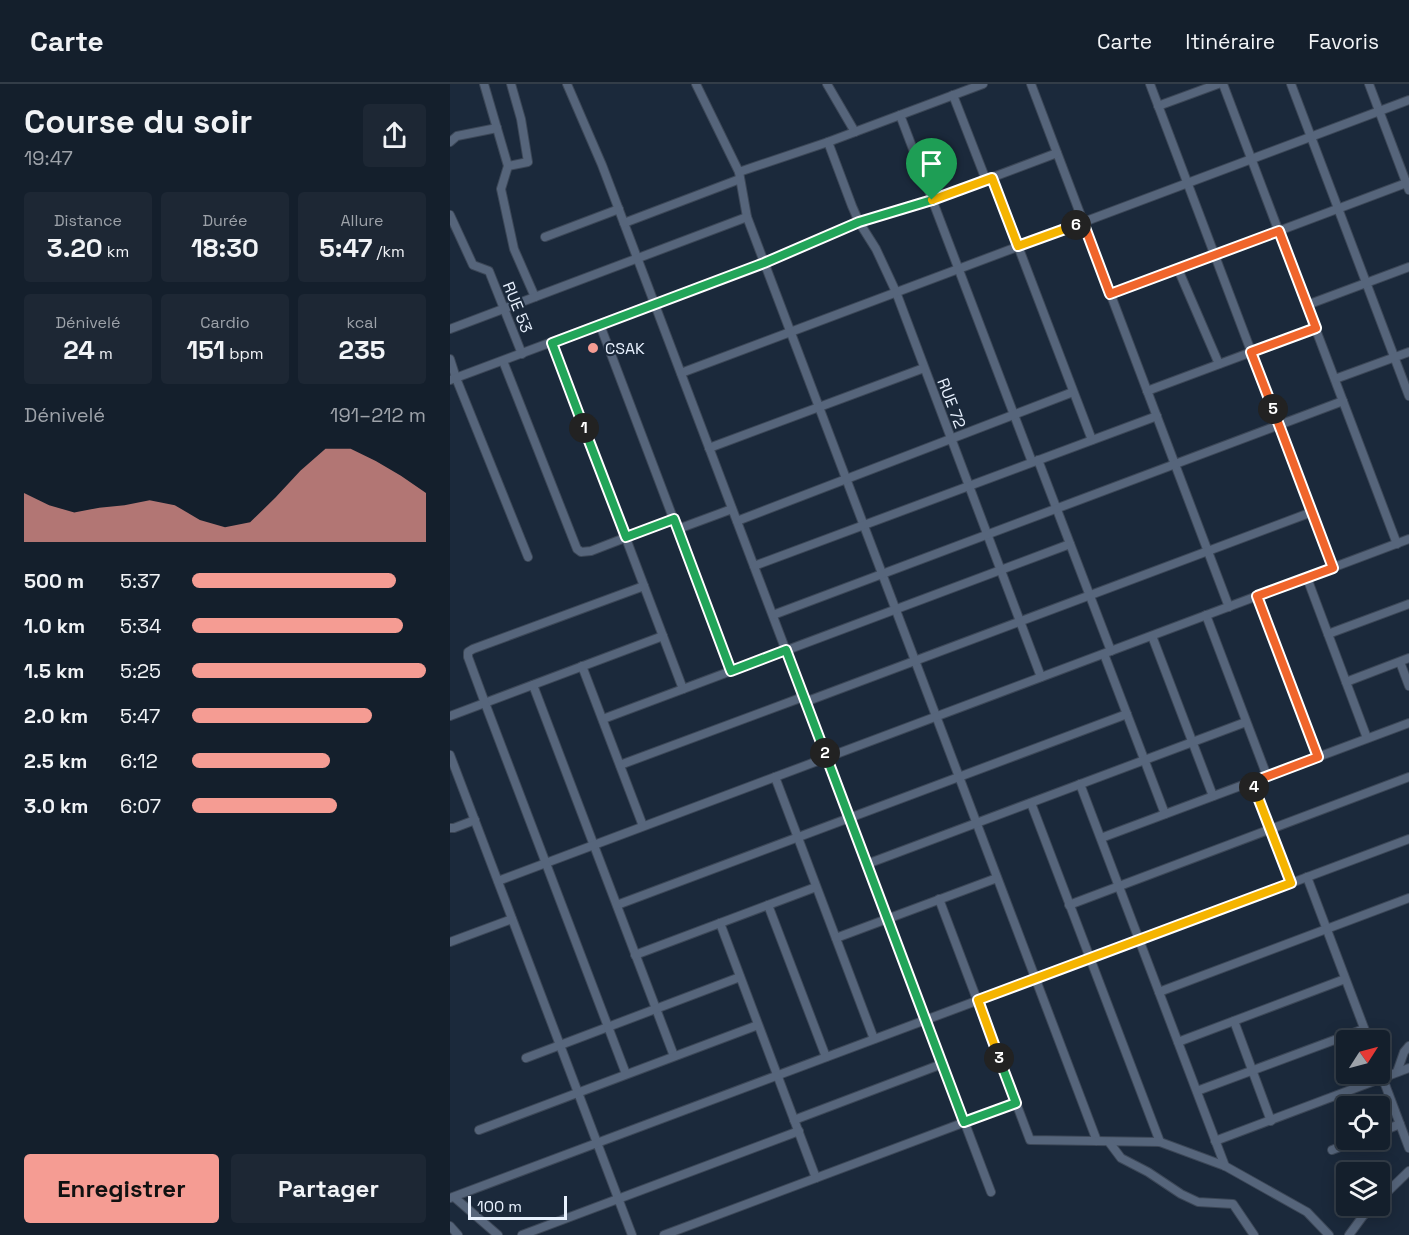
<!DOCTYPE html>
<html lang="fr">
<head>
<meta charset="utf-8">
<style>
  body { margin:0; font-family:"Space Grotesk",sans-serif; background:#1d2734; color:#f1f3f6; height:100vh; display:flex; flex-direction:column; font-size:22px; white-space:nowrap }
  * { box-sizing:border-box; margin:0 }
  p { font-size:20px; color:#9da2a9 }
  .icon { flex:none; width:33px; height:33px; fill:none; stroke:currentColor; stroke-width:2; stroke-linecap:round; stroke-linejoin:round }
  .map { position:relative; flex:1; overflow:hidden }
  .panel { display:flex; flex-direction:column; background:#141f2c; width:450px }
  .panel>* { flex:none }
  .needle { width:39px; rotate:54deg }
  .buttons { position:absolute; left:886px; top:946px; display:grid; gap:12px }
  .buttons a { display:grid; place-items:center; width:54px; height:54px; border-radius:6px; background:#141f2c; box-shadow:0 3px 15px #0003,0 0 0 2px #333d48; font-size:30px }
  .scale { position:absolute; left:18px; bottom:15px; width:99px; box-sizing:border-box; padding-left:6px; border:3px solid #e8f1fe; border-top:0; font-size:16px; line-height:21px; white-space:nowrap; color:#e8f1fe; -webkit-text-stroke:4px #1b293b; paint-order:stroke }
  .pin { position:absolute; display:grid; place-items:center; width:51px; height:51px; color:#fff; margin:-62px -26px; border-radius:50% 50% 50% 0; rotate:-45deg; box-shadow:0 0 6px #0007 }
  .pin .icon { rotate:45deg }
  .km { position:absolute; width:30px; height:30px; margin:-15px; border-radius:50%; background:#222; color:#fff; font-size:16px; line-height:30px; text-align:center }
  .round { display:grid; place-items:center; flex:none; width:63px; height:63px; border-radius:6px; background:#1d2734 }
  .head { display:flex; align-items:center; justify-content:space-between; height:102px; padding:0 24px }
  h1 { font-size:33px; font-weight:800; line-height:45px }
  .metrics { display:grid; grid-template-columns:repeat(3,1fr); gap:9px; height:102px; padding:6px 24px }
  .metrics div { display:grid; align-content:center; border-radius:6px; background:#1d2734; text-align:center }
  .metrics b { font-size:26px; font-weight:800 }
  .metrics small { font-size:16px; font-weight:400 }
  .metrics p { font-size:16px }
  .chart { height:168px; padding:12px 24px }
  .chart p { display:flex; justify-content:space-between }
  .chart svg { width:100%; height:108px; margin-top:6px; fill:#f59c93; opacity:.7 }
  .action { display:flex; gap:12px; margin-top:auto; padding:12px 24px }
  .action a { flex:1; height:69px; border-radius:6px; background:#f59c93; color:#111; font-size:24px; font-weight:800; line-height:69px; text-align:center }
  .action a+a { background:#1d2734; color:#f1f3f6 }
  ul { padding:0 24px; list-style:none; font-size:20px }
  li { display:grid; grid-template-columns:96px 72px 1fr; align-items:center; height:45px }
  li i { height:15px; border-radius:8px; background:#f59c93 }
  header { display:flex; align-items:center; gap:36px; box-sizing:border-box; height:84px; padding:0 30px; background:#141f2c; border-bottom:2px solid #333d48 }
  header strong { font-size:28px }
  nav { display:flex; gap:33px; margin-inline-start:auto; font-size:21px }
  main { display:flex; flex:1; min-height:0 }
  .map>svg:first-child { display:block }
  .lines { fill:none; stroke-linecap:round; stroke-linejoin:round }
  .street-casing { stroke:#3c4757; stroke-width:10 }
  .street { stroke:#56657b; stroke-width:8 }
  .split-1-casing { stroke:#fff; stroke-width:12 }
  .split-2-casing { stroke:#fff; stroke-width:12 }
  .split-3-casing { stroke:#fff; stroke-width:12 }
  .split-4-casing { stroke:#fff; stroke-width:12 }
  .split-5-casing { stroke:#fff; stroke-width:12 }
  .split-6-casing { stroke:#fff; stroke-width:12 }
  .split-7-casing { stroke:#fff; stroke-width:12 }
  .split-1 { stroke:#22a559; stroke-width:8 }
  .split-2 { stroke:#22a559; stroke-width:8 }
  .split-3 { stroke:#22a559; stroke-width:8 }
  .split-4 { stroke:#f5b400; stroke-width:8 }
  .split-5 { stroke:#f0652b; stroke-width:8 }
  .split-6 { stroke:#f0652b; stroke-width:8 }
  .split-7 { stroke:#f5b400; stroke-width:8 }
  .poi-dot { fill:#f59c93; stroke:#1b293b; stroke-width:2 }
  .labels { text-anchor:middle; stroke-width:4.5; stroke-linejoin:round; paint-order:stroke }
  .street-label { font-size:16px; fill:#e8f1fe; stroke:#1b293b }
  .poi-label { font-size:16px; fill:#e8f1fe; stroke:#1b293b; text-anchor:start }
</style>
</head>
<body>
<header>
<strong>Carte</strong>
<nav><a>Carte</a><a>Itinéraire</a><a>Favoris</a></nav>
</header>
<main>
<section class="panel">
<div class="head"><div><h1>Course du soir</h1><p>19:47</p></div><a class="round"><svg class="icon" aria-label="share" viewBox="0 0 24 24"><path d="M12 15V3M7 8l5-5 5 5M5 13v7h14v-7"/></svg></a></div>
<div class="metrics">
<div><p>Distance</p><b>3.20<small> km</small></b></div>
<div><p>Durée</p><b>18:30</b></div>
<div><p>Allure</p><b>5:47<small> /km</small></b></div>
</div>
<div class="metrics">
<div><p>Dénivelé</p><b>24<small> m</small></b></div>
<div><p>Cardio</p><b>151<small> bpm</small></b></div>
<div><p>kcal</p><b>235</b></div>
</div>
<div class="chart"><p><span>Dénivelé</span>191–212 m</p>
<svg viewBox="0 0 160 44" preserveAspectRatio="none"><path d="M0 44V24L10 29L20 32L30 30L40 29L50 27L60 29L70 35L80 38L90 36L100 26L110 15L120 6L130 6L140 11L150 17L160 24V44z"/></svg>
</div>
<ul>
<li><b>500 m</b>5:37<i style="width:87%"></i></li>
<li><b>1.0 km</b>5:34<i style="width:90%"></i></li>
<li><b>1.5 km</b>5:25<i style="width:100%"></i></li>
<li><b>2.0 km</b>5:47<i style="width:77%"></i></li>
<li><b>2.5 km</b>6:12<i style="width:59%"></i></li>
<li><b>3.0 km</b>6:07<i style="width:62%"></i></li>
</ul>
<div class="action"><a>Enregistrer</a><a>Partager</a></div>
</section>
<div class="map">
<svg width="959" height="1151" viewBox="0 0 959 1151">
  <rect width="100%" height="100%" fill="#1b293b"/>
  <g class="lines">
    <defs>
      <g id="street">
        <path d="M34,0l24,82 -7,23 13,60 21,48"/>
        <path d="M117,0l35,81 389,1027"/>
        <path d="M246,0l43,88 8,45 350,924"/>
        <path d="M377,0l28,48"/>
        <path d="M581,0l198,523"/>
        <path d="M700,0l183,484"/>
        <path d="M773,0l174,460"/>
        <path d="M841,0l118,312"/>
        <path d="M919,0l40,106"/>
        <path d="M503,11l33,85"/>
        <path d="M708,22l60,-22"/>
        <path d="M450,31l132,347"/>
        <path d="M0,58l7,-6 40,-8"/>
        <path d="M378,58l24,64 7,16 17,27 20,43 145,385"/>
        <path d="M58,82l20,-4 -7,-43 -10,-35"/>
        <path d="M289,88l89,-30 155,-58"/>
        <path d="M542,94l100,262"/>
        <path d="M0,131l23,50 16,6 33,83"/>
        <path d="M174,139l116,-44"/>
        <path d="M95,153l74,-28"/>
        <path d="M728,185l41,95"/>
        <path d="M661,210l298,-112"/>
        <path d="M857,221l102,-38"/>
        <path d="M150,241l131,346"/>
        <path d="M0,245l297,-112"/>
        <path d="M102,259l131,346"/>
        <path d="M0,275l6,19 72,179"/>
        <path d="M53,277l74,188 4,3 10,-1 83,-32"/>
        <path d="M231,289l728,-273"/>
        <path d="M885,295l74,-27"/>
        <path d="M0,296l314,-117 95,-41 73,-22 125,-47"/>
        <path d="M697,307l169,-63"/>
        <path d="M259,364l215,-80"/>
        <path d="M588,376l73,191"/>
        <path d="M287,437l336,-129"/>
        <path d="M228,445l54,-20"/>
        <path d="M304,482l403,-150"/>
        <path d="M857,494l60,160"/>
        <path d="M807,512l61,161"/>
        <path d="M323,531l570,-214"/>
        <path d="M756,531l61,161"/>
        <path d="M878,550l81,-30"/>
        <path d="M702,552l61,160"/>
        <path d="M654,570l61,160"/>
        <path d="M950,578l9,24"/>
        <path d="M132,582l61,160"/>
        <path d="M896,598l63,-24"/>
        <path d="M83,601l141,371"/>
        <path d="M355,618l507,-190"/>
        <path d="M0,632l213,-80"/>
        <path d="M153,635l467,-175"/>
        <path d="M0,671l182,480"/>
        <path d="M170,681l183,-68"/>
        <path d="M325,693l99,262"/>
        <path d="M802,698l39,101"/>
        <path d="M630,700l145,382"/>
        <path d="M581,719l129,339"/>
        <path d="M0,744h4l21,-8"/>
        <path d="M651,754l308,-115"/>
        <path d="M417,780l379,-142"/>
        <path d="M857,793l62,164"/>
        <path d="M48,797l911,-342"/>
        <path d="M489,815l91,241 130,2 65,24 82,46 22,23"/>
        <path d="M167,821l510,-191"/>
        <path d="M318,821l58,152"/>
        <path d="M619,821l340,-128"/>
        <path d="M270,839l96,255"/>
        <path d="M386,854l161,-60"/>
        <path d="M0,858l62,-23"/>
        <path d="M185,871l181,-68"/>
        <path d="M709,908l250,-94"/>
        <path d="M784,937l37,100"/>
        <path d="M728,958l167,-63"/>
        <path d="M76,974l214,-81"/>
        <path d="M930,987l29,77"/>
        <path d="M947,988l7,-20 5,-6"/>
        <path d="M176,990l-141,-371 -17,-46v-5l5,-3 171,-63"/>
        <path d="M747,1007l167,-62"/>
        <path d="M344,1036l148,-56"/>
        <path d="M29,1046l279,-105"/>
        <path d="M930,1048l20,-8"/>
        <path d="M765,1057l194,-73"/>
        <path d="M659,1058l12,16 27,14 33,22 17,8 35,2 21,31"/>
        <path d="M882,1066l26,-10"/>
        <path d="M4,1113l44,38"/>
        <path d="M0,1114l959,-359"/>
        <path d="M930,1115l29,-28"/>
        <path d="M0,1142l8,9"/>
        <path d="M72,1151l277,-104"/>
        <path d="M214,1151l352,-132"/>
        <path d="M899,1151l14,-19 10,-10"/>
      </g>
    </defs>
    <use href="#street" class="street-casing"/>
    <use href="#street" class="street"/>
  </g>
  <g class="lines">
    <defs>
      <path id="split-1" d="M134,344l-32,-85 212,-80 95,-41 73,-22"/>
      <path id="split-2" d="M134,344l42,109 48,-18 57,152 55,-21 39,103"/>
      <path id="split-3" d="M375,669l139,369 52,-19 -17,-45"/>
      <path id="split-4" d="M549,974l-21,-58 313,-117 -37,-96"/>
      <path id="split-5" d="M804,703l-2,-5 66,-25 -61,-161 76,-28 -60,-159"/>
      <path id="split-6" d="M626,141l7,-3 27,72 169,-63 37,97 -65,24 22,57"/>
      <path id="split-7" d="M482,116l60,-22 26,68 58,-21"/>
    </defs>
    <use href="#split-1" class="split-1-casing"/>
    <use href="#split-2" class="split-2-casing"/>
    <use href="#split-3" class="split-3-casing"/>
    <use href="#split-4" class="split-4-casing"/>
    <use href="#split-5" class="split-5-casing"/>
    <use href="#split-6" class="split-6-casing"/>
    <use href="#split-7" class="split-7-casing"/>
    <use href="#split-1" class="split-1"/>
    <use href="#split-2" class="split-2"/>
    <use href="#split-3" class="split-3"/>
    <use href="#split-4" class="split-4"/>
    <use href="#split-5" class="split-5"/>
    <use href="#split-6" class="split-6"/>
    <use href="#split-7" class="split-7"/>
  </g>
  <circle class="poi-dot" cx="143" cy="264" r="6"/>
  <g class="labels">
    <g class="street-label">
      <text transform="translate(68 223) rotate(68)" y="6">RUE 53</text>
      <text transform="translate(502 319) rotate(69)" y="6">RUE 72</text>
    </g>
    <g class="poi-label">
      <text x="155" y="270">CSAK</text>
    </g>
  </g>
</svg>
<div class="buttons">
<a><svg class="needle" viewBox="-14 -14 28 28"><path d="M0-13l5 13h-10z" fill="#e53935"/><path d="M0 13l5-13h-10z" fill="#9da2a9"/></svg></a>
<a><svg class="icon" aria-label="locate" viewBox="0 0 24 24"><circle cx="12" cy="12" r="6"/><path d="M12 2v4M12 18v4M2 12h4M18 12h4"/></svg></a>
<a><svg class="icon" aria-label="layers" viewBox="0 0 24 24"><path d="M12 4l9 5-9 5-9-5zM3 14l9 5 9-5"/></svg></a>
</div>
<div class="scale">100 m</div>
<div class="pin" style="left:482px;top:116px;background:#1e9e55"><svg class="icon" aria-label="arrive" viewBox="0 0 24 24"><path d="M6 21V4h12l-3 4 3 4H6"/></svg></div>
<b class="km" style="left:134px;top:344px">1</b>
<b class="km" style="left:375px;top:669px">2</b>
<b class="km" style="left:549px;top:974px">3</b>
<b class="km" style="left:804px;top:703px">4</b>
<b class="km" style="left:823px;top:325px">5</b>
<b class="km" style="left:626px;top:141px">6</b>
</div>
</main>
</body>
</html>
